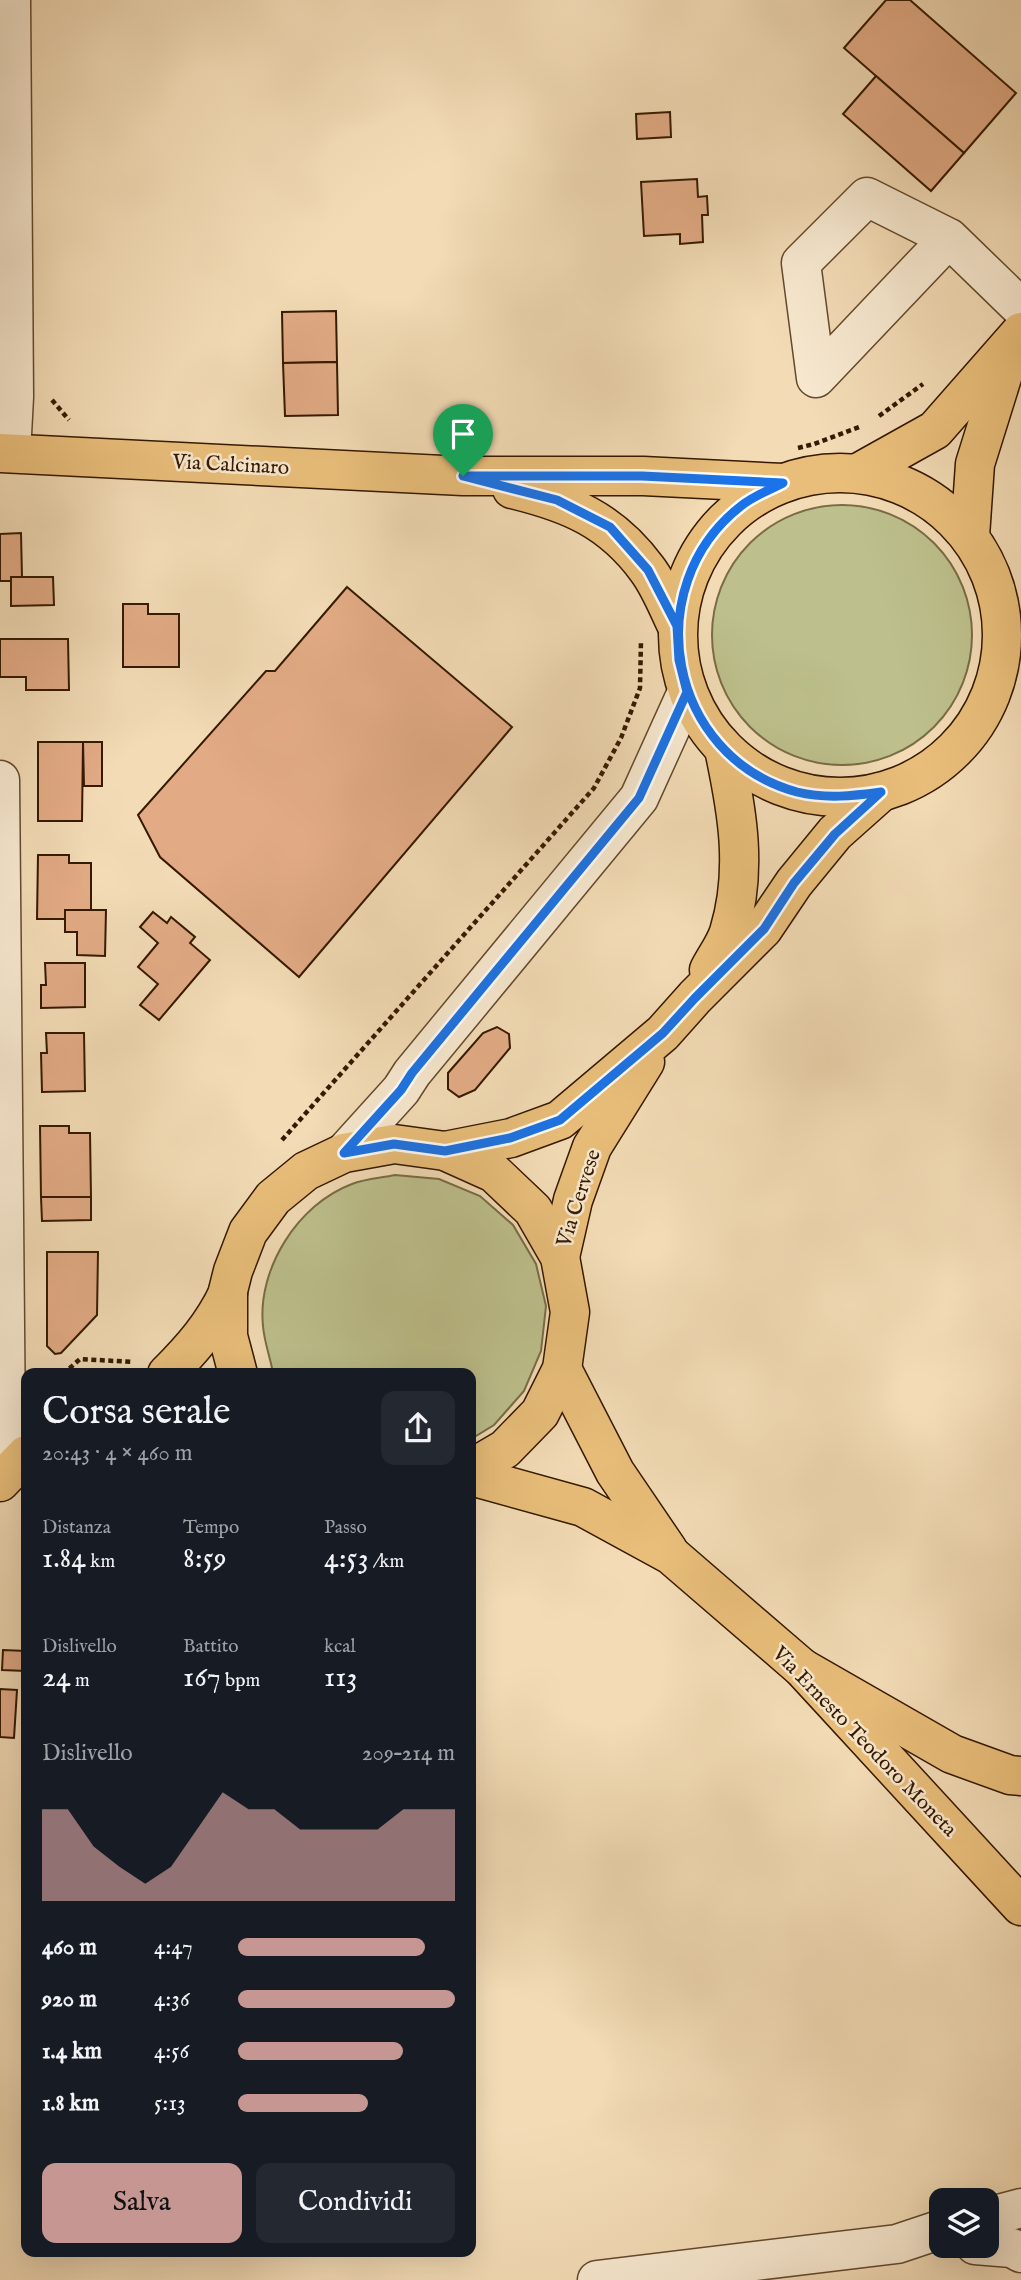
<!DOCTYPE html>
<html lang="it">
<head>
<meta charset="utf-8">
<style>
  body { margin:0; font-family:"IM FELL English",serif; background:#242831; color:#f1f3f6; height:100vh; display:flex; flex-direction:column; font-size:26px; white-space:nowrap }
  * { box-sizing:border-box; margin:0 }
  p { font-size:23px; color:#9ea1a6 }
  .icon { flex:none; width:38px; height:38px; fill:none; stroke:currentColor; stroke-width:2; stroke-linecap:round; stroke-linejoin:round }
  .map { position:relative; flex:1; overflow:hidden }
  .sheet { position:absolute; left:21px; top:1368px; width:455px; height:889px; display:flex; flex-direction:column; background:#171b24; border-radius:14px; box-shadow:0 7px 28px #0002 }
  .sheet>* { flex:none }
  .buttons { position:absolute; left:929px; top:2188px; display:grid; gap:14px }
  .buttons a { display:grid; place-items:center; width:70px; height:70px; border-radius:14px; background:#171b24; box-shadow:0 7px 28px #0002; font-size:35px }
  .pin { position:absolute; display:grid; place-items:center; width:60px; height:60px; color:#fff; margin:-72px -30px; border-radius:50% 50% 50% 0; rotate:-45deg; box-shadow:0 0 7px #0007 }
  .pin .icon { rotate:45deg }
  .round { display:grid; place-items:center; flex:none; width:74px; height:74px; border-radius:14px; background:#242831 }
  .headline { display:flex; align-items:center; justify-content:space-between; height:119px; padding:0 21px }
  h1 { font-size:38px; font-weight:600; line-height:52px }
  .metrics { display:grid; grid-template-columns:repeat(3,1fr); gap:10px; height:119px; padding:7px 21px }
  .metrics div { display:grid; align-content:center }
  .metrics b { font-size:30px; font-weight:600 }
  .metrics small { font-size:19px; font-weight:400 }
  .metrics p { font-size:19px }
  .chart { height:196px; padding:14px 21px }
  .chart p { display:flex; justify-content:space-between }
  .chart svg { width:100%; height:126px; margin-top:7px; fill:#c59692; opacity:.7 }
  .action { display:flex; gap:14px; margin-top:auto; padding:14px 21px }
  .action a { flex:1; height:80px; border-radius:14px; background:#c59692; color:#111; font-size:28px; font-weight:600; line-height:80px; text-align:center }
  .action a+a { background:#242831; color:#f1f3f6 }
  ul { padding:0 21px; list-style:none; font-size:23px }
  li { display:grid; grid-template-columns:112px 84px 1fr; align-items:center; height:52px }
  li i { height:18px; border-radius:9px; background:#c59692 }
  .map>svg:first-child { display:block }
  .green { fill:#bdc08c; stroke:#796c46; stroke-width:2 }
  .building { fill:#e2ab85; stroke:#351900; stroke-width:2 }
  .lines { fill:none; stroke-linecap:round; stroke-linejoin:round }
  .minor-casing { stroke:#644a2d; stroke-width:41 }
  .major-casing { stroke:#351900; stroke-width:41 }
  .highway-casing { stroke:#351900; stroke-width:41 }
  .path { stroke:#351900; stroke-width:4.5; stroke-dasharray:5 3.5; stroke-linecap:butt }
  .minor { stroke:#f7e8cf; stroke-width:38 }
  .major { stroke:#e9be7a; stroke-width:38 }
  .highway { stroke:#e9be7a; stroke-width:38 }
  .route-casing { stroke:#fff; stroke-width:14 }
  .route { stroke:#1a73e8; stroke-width:9 }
  .labels { text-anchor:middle; stroke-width:5; stroke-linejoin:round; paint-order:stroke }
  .street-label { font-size:21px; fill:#351900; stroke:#f7e8cf }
</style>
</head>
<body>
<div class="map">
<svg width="1021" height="2280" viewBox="0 0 1021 2280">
  <rect width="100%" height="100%" fill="#f2dbb5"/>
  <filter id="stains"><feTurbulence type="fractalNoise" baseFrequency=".00286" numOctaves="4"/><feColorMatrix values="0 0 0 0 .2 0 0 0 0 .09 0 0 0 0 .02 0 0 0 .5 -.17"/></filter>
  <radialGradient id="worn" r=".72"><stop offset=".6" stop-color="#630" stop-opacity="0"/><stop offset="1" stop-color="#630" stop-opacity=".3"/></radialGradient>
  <g class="green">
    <circle cx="842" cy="635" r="130"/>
    <path d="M395,1175l44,4 41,17 33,29 23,39 10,42 -5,45 -17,40 -30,34 -23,14v-65h-196l-3,-6c-3,-14 -8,-28 -9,-42 -6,-57 35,-122 89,-142 13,-5 29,-6 43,-9z"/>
  </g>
  <g class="building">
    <path d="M886,0h24l106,93 -52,60 -120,-105z"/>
    <path d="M876,76l88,77 -33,38 -88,-77z"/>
    <path d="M670,112l1,25 -34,2 -1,-25z"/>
    <path d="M697,179l1,18 9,-1 1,19h-6l1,27 -23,2v-10l-36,2 -3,-54z"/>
    <path d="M336,311l1,51 -54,1 -1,-51z"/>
    <path d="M337,362l1,53 -53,1 -2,-53z"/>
    <path d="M21,533l1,44h-11v4h-11v-47z"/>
    <path d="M11,577h42l1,28 -43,1z"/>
    <path d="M347,587l165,140 -213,250 -139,-120 -22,-42 128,-144h9z"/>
    <path d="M123,604h25v10h31v53h-56z"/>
    <path d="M0,639h68l1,51h-43v-13h-26z"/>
    <path d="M38,742h45l-1,79h-44z"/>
    <path d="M83,742h19v44h-18z"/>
    <path d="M38,855h31v8h22v47h-26v9h-28z"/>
    <path d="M65,910h41l-1,46 -28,-1v-23h-12z"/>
    <path d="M153,912l14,11 4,-6 24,20 -5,6 20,17 -51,60 -19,-15 18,-21 -20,-17 20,-24 -18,-16z"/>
    <path d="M45,963h40v44l-44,1v-23h5z"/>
    <path d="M497,1027l12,7 1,14 -35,42 -16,7 -11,-8v-16l35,-40z"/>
    <path d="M46,1033h38l1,58 -43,1 -1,-39h6z"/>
    <path d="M40,1126h29v7h21l1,64h-50z"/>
    <path d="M41,1197h50v23l-49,1z"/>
    <path d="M47,1252h51l-1,63 -36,38 -6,1 -8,-8z"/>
    <path d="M3,1650l23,1v20l-24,-1z"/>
    <path d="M0,1689l17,1 -3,48 -14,-1z"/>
  </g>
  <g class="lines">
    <defs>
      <g id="minor">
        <path d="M11,0l3,397 -3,56"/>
        <path d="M949,238l-133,140 -15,-115 66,-66 82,41 72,70"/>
        <path d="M0,780l6,656 -6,25"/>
        <path d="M344,1153l57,-63 11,-17 227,-275 48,-106"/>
        <path d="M987,2217l34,-9"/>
        <path d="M975,2245l37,3 9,5"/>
        <path d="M597,2280l300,-36 45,-15"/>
      </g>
      <g id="major">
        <path d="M0,453l463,23h180l140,7"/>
        <path d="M858,473l77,-43 86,-98"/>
        <circle cx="840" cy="635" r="162"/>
        <path d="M512,489c58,14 99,31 135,80 13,17 21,39 30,57"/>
        <path d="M970,536l5,-72 34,-109"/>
        <path d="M709,970c6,-12 16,-25 20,-38 19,-62 8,-122 -5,-183"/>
        <path d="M445,1151l66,-13 49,-18 103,-87 32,-36 68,-68 31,-46 41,-50 46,-41"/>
        <path d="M560,1257l13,-57 19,-53 53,-85"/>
        <path d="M562,1369l53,103 53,78"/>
        <path d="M167,1374c25,-25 46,-49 61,-81"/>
        <path d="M238,1374l-10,-38v-45l5,-20 15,-39 25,-34 33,-27 38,-18 50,-9 51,7 49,22 39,37 27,47 10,55 -8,57 -22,44 -35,36 -34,20"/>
        <path d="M471,1476l112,31 88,48 131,113 219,238"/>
        <path d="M0,1482l26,-27"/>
      </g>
      <path id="highway" d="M802,1668l150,86 58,21 11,1"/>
    </defs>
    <use href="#minor" class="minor-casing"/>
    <use href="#major" class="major-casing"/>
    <use href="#highway" class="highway-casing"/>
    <g class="path">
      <path d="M52,400l17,20"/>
      <path d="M879,416l44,-32"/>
      <path d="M798,448l16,-4 45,-17"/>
      <path d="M282,1140l312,-352 27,-50 19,-50 1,-48"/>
      <path d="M63,1374l17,-15 53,3"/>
    </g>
    <use href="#minor" class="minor"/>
    <use href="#major" class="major"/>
    <use href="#highway" class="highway"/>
  </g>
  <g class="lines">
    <defs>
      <path id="route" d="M463,476l94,24 53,27 38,43 29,56 2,34 8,32 -48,106 -227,275 -11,17 -57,63 50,-9 51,7 65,-13 50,-18 103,-87 32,-35 69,-69 30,-46 41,-49 46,-42c-28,4 -55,7 -84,0 -129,-35 -160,-205 -56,-286 12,-10 29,-16 42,-23l-141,-7h-179"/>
    </defs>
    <use href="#route" class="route-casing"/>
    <use href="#route" class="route"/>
  </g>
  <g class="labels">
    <g class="street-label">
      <text transform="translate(231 464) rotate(3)" y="7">Via Calcinaro</text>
      <text transform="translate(578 1198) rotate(-72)" y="7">Via Cervese</text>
      <text transform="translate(865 1741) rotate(46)" y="7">Via Ernesto Teodoro Moneta</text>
    </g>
  </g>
  <rect width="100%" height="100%" filter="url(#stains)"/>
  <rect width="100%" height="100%" fill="url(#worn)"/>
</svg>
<div class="buttons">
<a><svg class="icon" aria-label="layers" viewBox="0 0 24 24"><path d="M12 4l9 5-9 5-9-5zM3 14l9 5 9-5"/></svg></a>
</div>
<div class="pin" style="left:463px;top:476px;background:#1e9e55"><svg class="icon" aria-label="arrive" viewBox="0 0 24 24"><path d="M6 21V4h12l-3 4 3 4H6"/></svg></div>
<section class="sheet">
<div class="headline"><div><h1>Corsa serale</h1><p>20:43 · 4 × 460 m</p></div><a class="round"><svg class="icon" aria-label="share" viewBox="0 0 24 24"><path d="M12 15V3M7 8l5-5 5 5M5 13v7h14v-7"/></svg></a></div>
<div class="metrics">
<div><p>Distanza</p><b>1.84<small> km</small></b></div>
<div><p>Tempo</p><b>8:59</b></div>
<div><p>Passo</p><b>4:53<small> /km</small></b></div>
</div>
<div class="metrics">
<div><p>Dislivello</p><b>24<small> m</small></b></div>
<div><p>Battito</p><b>167<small> bpm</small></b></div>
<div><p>kcal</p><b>113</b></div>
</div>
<div class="chart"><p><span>Dislivello</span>209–214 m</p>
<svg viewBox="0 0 160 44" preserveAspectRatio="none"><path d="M0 44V12L10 12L20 25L30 32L40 38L50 32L60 19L70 6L80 12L90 12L100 19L110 19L120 19L130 19L140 12L150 12L160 12V44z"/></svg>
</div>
<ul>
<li><b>460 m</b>4:47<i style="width:86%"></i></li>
<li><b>920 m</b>4:36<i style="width:100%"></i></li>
<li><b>1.4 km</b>4:56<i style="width:76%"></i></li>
<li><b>1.8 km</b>5:13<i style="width:60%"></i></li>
</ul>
<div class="action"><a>Salva</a><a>Condividi</a></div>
</section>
</div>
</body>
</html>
